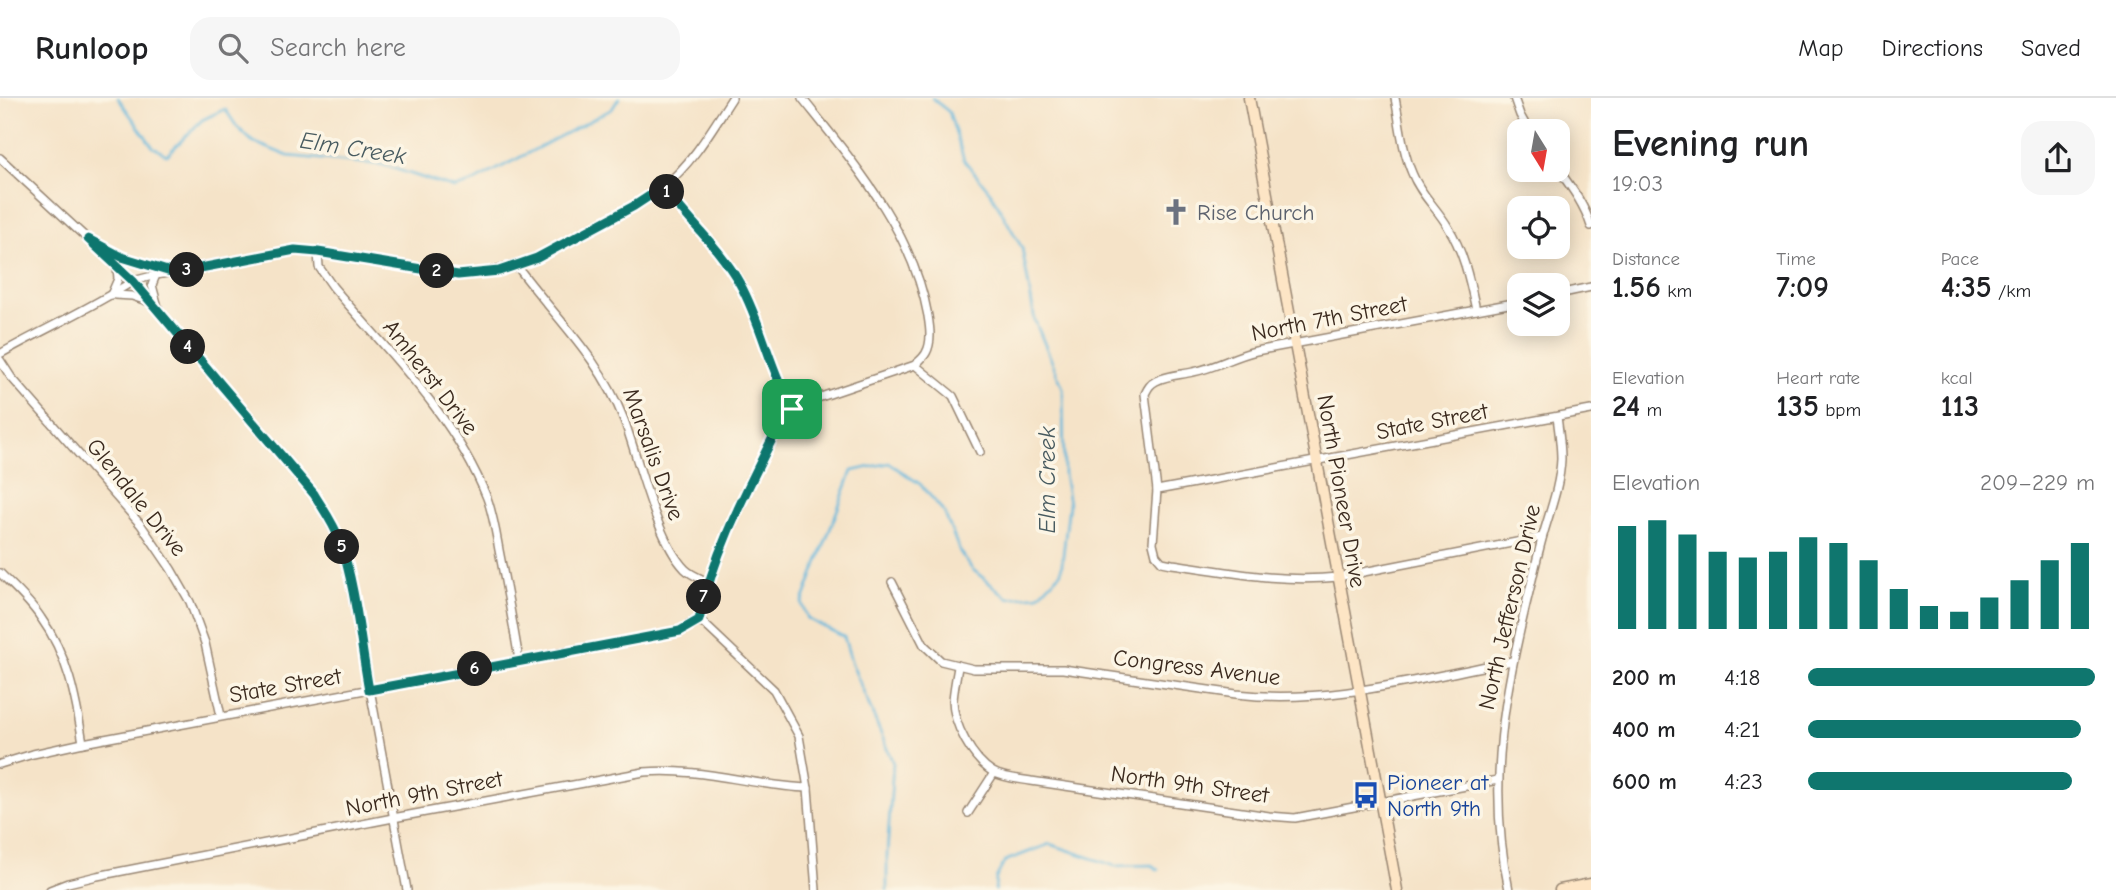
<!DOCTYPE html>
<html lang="en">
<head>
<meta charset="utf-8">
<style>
  body { margin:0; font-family:"Comic Neue",sans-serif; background:#f6f6f6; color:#202124; height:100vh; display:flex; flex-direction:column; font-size:26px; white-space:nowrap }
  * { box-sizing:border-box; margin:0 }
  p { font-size:23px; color:#757577 }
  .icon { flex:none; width:38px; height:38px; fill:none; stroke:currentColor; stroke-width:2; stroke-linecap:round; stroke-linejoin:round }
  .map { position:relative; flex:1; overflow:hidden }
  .details { display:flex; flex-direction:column; background:#fff; width:525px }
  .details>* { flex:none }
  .needle { width:46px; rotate:169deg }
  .fabs { position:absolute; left:1507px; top:21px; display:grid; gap:14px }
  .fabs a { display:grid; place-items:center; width:63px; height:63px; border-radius:14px; background:#fff; box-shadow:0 4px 18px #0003; font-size:35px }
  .pin { position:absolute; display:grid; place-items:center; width:60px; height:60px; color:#fff; margin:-30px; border-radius:14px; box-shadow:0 4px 10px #0006 }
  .km { position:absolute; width:35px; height:35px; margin:-18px; border-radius:50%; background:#222; color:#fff; font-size:19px; line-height:35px; text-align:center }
  .round { display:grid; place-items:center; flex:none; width:74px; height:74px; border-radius:21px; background:#f6f6f6 }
  .summary { display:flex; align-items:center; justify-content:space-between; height:119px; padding:0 21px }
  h1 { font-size:38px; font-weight:700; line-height:52px }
  .figures { display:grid; grid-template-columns:repeat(3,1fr); gap:10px; height:119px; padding:7px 21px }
  .figures div { display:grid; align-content:center }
  .figures b { font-size:30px; font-weight:700 }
  .figures small { font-size:19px; font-weight:400 }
  .figures p { font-size:19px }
  .chart { height:196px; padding:14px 21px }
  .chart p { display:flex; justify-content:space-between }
  .chart svg { width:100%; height:126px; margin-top:7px; stroke:#0f766e; stroke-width:6 }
  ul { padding:0 21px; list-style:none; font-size:23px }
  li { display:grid; grid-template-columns:112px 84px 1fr; align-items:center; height:52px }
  li i { height:18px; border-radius:9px; background:#0f766e }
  header { display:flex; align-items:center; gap:42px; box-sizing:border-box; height:98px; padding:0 35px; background:#fff; border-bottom:2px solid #e0e0e0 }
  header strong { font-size:33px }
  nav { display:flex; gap:38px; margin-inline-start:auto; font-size:24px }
  .search { width:490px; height:63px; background:#f6f6f6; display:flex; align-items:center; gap:18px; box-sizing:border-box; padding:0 24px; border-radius:21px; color:#757577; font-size:26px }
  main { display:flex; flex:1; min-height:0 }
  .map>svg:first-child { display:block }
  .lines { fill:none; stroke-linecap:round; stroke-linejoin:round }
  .stream { stroke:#5fb6dc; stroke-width:2.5 }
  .street-casing { stroke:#988673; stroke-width:10 }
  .secondary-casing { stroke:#988673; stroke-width:13 }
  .street { stroke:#fff; stroke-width:7 }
  .secondary { stroke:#fde5c5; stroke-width:10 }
  .route-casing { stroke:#fff; stroke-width:14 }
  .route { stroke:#0f766e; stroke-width:9 }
  .labels { text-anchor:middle; stroke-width:7; stroke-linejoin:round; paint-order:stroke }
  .worship-label { font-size:23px; fill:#5b616d; stroke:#fcf5e5; text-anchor:start }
  .street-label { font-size:23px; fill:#3b2a1e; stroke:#fcf5e5 }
  .transit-label { font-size:23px; fill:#164399; stroke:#fcf5e5; text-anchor:start }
  .water-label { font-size:24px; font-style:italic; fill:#485b60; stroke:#fcf5e5 }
</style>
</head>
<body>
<header>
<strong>Runloop</strong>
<div class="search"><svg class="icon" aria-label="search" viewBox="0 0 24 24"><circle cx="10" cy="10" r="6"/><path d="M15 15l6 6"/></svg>Search here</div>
<nav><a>Map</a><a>Directions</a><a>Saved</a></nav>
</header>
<main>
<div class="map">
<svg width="1591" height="792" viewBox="0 0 1591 792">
  <rect width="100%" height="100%" fill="#fcf5e5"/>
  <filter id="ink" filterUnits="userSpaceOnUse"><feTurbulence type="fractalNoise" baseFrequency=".0143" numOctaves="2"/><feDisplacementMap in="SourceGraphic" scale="14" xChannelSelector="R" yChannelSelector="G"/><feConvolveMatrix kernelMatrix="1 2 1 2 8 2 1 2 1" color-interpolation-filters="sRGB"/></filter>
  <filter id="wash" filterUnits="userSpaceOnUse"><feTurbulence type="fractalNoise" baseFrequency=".00686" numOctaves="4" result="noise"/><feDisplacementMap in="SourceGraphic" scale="28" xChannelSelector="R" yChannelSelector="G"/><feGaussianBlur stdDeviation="1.57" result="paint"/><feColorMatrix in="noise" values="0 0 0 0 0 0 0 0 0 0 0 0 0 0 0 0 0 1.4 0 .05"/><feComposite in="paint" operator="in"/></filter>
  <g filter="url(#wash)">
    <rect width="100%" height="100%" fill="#f5e3c8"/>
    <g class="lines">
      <g class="stream">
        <path d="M118,0l35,49 14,8 35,-35 23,-11 12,18 16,15 35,14 95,9 71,23 19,-6 139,-73 7,-11"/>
        <path d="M887,792v-35l6,-92 -41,-99 -8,-27 -36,-18 -6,-15 50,-133 37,-8 31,21 24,28 16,40 12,17 36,29 31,-3 22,-23 8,-68 -5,-30 -1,-86 -28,-67 -13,-73 -31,-55 -27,-33 -15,-48 -17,-14"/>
        <path d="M995,792l1,-12 9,-17 45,-17 65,22 37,-1 6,5"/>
      </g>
    </g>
  </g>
  <g filter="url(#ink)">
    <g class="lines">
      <defs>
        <g id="street">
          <path d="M802,0c52,65 111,133 126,218 2,12 4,26 -2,37 -2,4 -8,9 -11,12l-109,37 -14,7 -11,12c-32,65 -65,127 -82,198l75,71 25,46 9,52 8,102"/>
          <path d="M1395,0c5,25 7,52 17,75 8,21 25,35 36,54 16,25 22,55 28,83"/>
          <path d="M1514,0l6,17 9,16"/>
          <path d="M0,60l133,123 23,-6 139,-25 23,2 140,23c59,-2 95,-25 145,-52 20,-11 42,-21 60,-36 29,-23 49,-58 69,-89"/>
          <path d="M1558,71c13,18 26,35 33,57"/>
          <path d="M663,89c27,36 62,67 82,107 19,37 27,79 47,115"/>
          <path d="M97,146l25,13 48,15"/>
          <path d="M318,154l1,15 14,20c56,66 121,128 154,211 6,16 9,35 12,52 7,36 14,73 20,110"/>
          <path d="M517,168c39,53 82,90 107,154 15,40 32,119 61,149 6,6 15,9 23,13"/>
          <path d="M156,177l-4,10 7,26"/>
          <path d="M1558,196l33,-7"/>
          <path d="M111,197l7,-16 -1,-13"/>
          <path d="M115,197l17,1 15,5"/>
          <path d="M1519,204l-263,49c-22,5 -41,17 -63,21 -13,3 -25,3 -37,9 -6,3 -8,7 -11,13l12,96 -4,53 3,12 6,7 10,2c58,8 108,19 166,13l204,-40"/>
          <path d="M0,256c44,-25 90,-45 133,-73l181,213 26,47 10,40 57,309"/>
          <path d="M0,262l11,17 130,148 30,44 19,33 15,41 16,73"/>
          <path d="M915,267l38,31 27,56"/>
          <path d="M1157,392l434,-80"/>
          <path d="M0,475c14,14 30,28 41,45 27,37 35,81 42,125"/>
          <path d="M892,484l32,63 17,16 33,8h89l173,25c93,11 185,-16 276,-33"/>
          <path d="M958,569c-2,11 -4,22 -5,33 0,24 19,59 40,72 10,6 27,7 38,9l238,35 26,2 203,-38"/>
          <path d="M0,666l33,-10 50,-11 596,-112 20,-12"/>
          <path d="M968,715l26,-40"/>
          <path d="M50,792l18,-7 29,-7 296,-58 251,-46c56,-5 109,14 164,16"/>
          <path d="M1509,792c-23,-107 -4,-202 22,-306 4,-17 8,-35 13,-52 7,-24 16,-48 17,-73 0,-14 -2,-28 -4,-42"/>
        </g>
        <g id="secondary">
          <path d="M1249,0l148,792"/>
          <path d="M1560,792l31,-6"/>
        </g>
      </defs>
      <use href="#street" class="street-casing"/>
      <use href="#secondary" class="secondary-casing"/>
      <use href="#street" class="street"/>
      <use href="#secondary" class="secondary"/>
    </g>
  </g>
  <g class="lines" filter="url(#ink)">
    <defs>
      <path id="route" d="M663,89c25,33 57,61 77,97 22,40 30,86 52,125l-11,12c-32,65 -66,127 -82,199l-19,11 -311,59c-9,-49 -13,-102 -29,-149 -6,-17 -17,-32 -26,-47l-181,-213 -45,-42 34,18 52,16 121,-23 23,2 140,23 41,-4 38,-13 97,-52z"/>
    </defs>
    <use href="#route" class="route-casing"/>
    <use href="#route" class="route"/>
  </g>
  <defs>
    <symbol id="church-bare" viewBox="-9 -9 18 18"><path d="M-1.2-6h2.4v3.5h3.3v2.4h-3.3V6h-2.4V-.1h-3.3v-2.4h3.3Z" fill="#6b7280" stroke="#fcf5e5" stroke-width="2.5" paint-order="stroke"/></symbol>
    <symbol id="bus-bare" viewBox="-9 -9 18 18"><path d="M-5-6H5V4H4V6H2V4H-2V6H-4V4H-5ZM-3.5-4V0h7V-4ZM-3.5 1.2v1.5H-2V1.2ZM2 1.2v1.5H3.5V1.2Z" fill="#1a4fb4" stroke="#fcf5e5" stroke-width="2.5" paint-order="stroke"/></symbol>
  </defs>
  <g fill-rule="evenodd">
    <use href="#church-bare" x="1157" y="95" width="38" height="38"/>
    <use href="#bus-bare" x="1347" y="678" width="38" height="38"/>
  </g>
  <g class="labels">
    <g class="worship-label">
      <text x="1197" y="122">Rise Church</text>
    </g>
    <g class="street-label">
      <text transform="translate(1329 220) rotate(-11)" y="8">North 7th Street</text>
      <text transform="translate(431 279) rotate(52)" y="8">Amherst Drive</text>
      <text transform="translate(1432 323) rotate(-11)" y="8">State Street</text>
      <text transform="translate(654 356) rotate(70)" y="8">Marsalis Drive</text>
      <text transform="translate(1342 393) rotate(80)" y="8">North Pioneer Drive</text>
      <text transform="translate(137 399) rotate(51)" y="8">Glendale Drive</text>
      <text transform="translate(1509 509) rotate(-77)" y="8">North Jefferson Drive</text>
      <text transform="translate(1197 569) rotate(7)" y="8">Congress Avenue</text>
      <text transform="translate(285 587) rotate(-10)" y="8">State Street</text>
      <text transform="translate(1190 686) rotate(8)" y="8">North 9th Street</text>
      <text transform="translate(424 695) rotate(-11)" y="8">North 9th Street</text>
    </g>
    <g class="transit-label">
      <text x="1387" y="692">Pioneer at<tspan x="1387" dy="26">North 9th</tspan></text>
    </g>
    <g class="water-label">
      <text transform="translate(353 50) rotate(9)" y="8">Elm Creek</text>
      <text transform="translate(1047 382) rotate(-90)" y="8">Elm Creek</text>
    </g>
  </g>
</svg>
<div class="fabs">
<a><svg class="needle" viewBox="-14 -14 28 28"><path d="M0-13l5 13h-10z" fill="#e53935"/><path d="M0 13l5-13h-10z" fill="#757577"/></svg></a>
<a><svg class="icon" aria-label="locate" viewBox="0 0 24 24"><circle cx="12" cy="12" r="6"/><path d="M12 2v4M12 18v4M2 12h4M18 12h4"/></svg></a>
<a><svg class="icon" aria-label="layers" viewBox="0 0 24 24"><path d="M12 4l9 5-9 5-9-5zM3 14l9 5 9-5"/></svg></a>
</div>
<div class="pin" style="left:792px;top:311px;background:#1e9e55"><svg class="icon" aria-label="arrive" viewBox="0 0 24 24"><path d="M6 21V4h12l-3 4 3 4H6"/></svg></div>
<b class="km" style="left:667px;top:94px">1</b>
<b class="km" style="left:437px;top:173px">2</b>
<b class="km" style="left:187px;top:172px">3</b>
<b class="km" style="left:188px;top:249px">4</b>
<b class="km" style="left:342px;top:449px">5</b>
<b class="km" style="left:475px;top:571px">6</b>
<b class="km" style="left:704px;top:499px">7</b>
</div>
<section class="details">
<div class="summary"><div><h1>Evening run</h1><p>19:03</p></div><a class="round"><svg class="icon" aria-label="share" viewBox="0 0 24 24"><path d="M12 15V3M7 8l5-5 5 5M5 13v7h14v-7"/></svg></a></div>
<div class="figures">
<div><p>Distance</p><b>1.56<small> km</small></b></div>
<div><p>Time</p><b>7:09</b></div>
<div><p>Pace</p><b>4:35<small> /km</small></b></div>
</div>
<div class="figures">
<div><p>Elevation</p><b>24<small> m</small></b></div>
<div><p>Heart rate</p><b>135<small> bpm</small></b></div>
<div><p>kcal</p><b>113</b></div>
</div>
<div class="chart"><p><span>Elevation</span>209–229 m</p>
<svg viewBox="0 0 160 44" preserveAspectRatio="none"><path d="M5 44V8M15 44V6M25 44V11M35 44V17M45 44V19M55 44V17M65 44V12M75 44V14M85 44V20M95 44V30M105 44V36M115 44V38M125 44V33M135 44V27M145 44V20M155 44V14"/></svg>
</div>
<ul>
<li><b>200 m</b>4:18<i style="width:100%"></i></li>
<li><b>400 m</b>4:21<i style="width:95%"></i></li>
<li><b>600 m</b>4:23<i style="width:92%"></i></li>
</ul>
</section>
</main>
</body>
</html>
